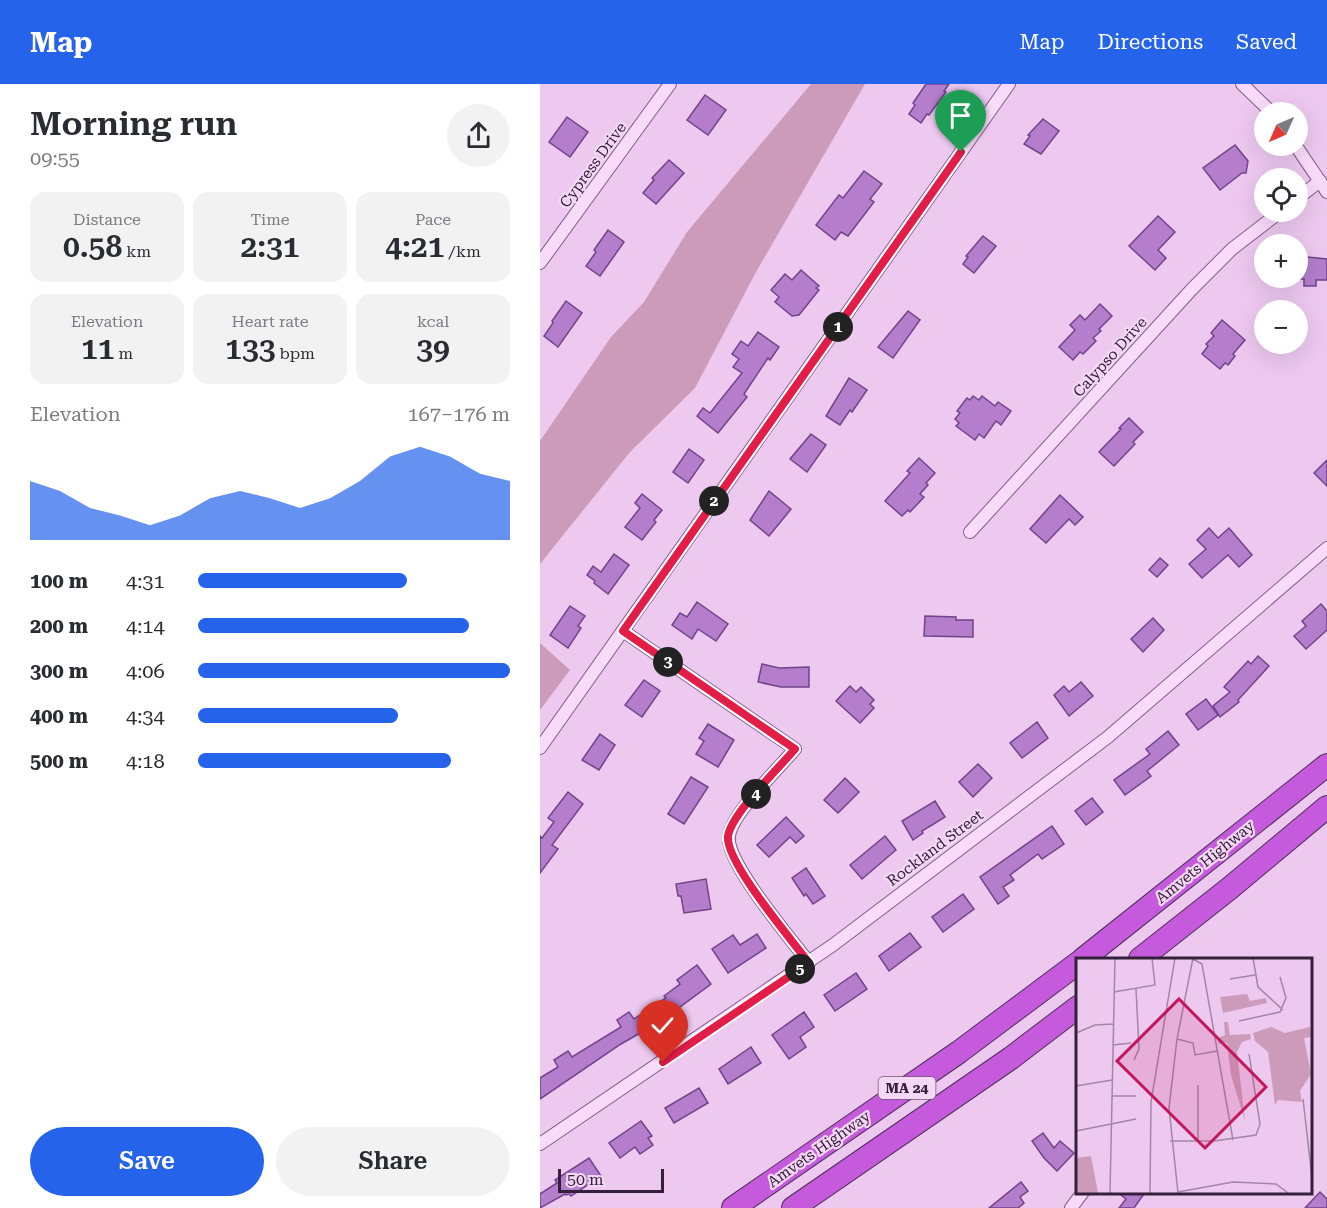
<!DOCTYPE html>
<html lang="en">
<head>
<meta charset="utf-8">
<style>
  body { margin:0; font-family:"Roboto Serif",serif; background:#f2f2f3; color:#2b2b33; height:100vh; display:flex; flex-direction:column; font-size:22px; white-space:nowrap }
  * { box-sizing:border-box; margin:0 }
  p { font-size:20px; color:#7c7c81 }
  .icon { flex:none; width:33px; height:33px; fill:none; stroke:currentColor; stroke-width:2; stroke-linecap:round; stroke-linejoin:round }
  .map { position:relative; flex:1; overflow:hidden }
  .sheet { display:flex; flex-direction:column; background:#fff; width:540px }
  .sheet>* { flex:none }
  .needle { width:39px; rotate:225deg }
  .controls { position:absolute; left:714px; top:18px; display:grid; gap:12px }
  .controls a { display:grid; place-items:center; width:54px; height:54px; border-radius:50%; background:#fff; box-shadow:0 6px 24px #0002; font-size:30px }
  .scale { position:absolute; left:18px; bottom:15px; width:106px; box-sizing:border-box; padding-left:6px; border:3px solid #35203b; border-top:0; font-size:16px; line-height:21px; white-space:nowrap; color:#35203b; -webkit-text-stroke:4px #f5d8f6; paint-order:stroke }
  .pin { position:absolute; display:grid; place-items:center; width:51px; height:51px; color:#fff; margin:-62px -26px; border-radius:50% 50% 50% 0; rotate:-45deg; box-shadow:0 0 6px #0007 }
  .pin .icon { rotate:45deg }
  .km { position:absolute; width:30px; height:30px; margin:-15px; border-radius:50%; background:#222; color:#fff; font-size:16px; line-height:30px; text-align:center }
  .round { display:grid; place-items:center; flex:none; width:63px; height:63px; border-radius:32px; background:#f2f2f3 }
  .head { display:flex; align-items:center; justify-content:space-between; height:102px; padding:0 30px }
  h1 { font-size:33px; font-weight:600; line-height:45px }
  .figures { display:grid; grid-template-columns:repeat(3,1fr); gap:9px; height:102px; padding:6px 30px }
  .figures div { display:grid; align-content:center; border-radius:15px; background:#f2f2f3; text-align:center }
  .figures b { font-size:30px; font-weight:600 }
  .figures small { font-size:16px; font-weight:400 }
  .figures p { font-size:16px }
  .chart { height:168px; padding:12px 30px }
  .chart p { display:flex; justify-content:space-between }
  .chart svg { width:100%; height:108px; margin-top:6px; fill:#2563eb; opacity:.7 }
  .action { display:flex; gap:12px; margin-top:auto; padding:12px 30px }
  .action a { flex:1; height:69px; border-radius:36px; background:#2563eb; color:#fff; font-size:24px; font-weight:600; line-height:69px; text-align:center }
  .action a+a { background:#f2f2f3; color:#2b2b33 }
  ul { padding:0 30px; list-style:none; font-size:20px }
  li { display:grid; grid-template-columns:96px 72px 1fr; align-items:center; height:45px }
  li i { height:15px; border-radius:8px; background:#2563eb }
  header { display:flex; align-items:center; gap:36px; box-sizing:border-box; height:84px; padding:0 30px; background:#2563eb; color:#fff }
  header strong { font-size:28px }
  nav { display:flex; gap:33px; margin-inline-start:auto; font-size:21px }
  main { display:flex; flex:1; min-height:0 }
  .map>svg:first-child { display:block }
  .green { fill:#cd9bba }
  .building { fill:#b47ecc; stroke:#72438a; stroke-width:1.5 }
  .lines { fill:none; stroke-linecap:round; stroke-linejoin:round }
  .minor-casing { stroke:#825d8b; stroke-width:14 }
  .motorway-casing { stroke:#4e3159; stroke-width:24 }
  .minor { stroke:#f8dbf9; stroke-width:12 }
  .motorway { stroke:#c65adc; stroke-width:22 }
  .route-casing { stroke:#fff; stroke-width:12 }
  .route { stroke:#e11d48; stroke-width:8 }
  .labels { text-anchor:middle; stroke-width:4.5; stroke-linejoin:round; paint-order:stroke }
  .shield { fill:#f5d8f6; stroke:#6f5773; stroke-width:1.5 }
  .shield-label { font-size:14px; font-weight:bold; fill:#35203b }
  .street-label { font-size:15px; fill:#35203b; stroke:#f5d8f6 }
  .inset-road { fill:none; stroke:#a385a7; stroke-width:1.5 }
  .view { fill:#c2185b; fill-opacity:0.15; stroke:#c2185b; stroke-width:3 }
  .inset-edge { fill:none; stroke:#35203b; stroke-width:3 }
</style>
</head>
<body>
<header>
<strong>Map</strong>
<nav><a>Map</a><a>Directions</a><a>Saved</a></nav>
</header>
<main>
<section class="sheet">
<div class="head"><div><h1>Morning run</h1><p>09:55</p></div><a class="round"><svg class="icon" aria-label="share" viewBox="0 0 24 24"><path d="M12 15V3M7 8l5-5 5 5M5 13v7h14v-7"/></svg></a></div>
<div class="figures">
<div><p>Distance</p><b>0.58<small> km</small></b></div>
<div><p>Time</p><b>2:31</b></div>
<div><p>Pace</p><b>4:21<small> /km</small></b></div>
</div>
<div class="figures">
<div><p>Elevation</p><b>11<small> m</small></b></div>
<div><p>Heart rate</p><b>133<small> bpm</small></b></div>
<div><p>kcal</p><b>39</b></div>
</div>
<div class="chart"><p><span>Elevation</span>167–176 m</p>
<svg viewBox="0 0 160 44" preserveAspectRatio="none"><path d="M0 44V20L10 24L20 31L30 34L40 38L50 34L60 27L70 24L80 27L90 31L100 27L110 20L120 10L130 6L140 10L150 17L160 20V44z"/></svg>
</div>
<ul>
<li><b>100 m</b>4:31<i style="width:67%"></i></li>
<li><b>200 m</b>4:14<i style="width:87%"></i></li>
<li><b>300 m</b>4:06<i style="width:100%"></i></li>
<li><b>400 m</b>4:34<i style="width:64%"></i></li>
<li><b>500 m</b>4:18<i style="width:81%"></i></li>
</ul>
<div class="action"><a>Save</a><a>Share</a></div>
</section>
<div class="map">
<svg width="787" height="1124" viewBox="0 0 787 1124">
  <rect width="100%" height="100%" fill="#edc8ef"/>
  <g class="green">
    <path d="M271,0h54l-109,188 -61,116 -65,64 -90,112v-123l71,-104 33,-35 43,-70z"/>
    <path d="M0,559l30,27 -30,40z"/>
  </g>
  <g class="building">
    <path d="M386,0h23l-5,7 2,1 -17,23 -2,-1 -6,9 -12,-9 6,-9 -2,-2z"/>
    <path d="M165,11l21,15 -18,25 -21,-15z"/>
    <path d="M27,33l21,15 -18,25 -21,-15z"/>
    <path d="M503,35l16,12 -18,23 -17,-10 6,-8 -2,-1z"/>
    <path d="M695,61l13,16 -2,12h-4l-22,17 -17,-22z"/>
    <path d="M129,76l15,13 -28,31 -13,-11 11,-13 -2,-2z"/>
    <path d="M324,87l18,13 -12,15 4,3 -26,34 -7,-4 -6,8 -19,-15 23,-30 4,3z"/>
    <path d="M618,132l17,16 -17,18 8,8 -11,12 -26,-24z"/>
    <path d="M68,146l16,12 -24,34 -14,-10 10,-14 -2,-2z"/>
    <path d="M443,152l13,10 -22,27 -11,-9 5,-7 -2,-1z"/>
    <path d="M758,172l29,3v21h-11v6h-12v-7h-6z"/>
    <path d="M261,186l18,16 -3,2 3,2 -20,25 -7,1 -17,-14 4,-5 -8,-7 14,-16 7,6z"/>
    <path d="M26,217l16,12 -24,34 -14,-11 9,-13 -1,-2z"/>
    <path d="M560,220l12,12 -13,13 2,2 -8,7 3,3 -13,13 -3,-2 -7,8 -14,-13 16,-17 -5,-5 10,-10 5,5z"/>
    <path d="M368,227l12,9 -27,38 -15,-11z"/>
    <path d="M682,236l23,20 -12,14 2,2 -7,9 -3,-2 -5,6 -18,-15 6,-8 -2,-2 8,-8 -3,-3z"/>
    <path d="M218,248l21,15 -9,13 -2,-2 -24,36 3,3 -29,36 -21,-17 6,-8 7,5 32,-40 -9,-6 6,-8 -7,-5 9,-13 7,5z"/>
    <path d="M309,294l18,12 -15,22 -2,-2 -10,15 -14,-9z"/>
    <path d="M433,312l6,4 3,-4 13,10 3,-4 13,9 -10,14 -5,-4 -12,17 -5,-4 -4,6 -19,-14 3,-3 -4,-4 5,-6 -3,-2 10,-13 3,2z"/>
    <path d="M589,334l14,14 -10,10 2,2 -21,22 -15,-14 22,-23 -2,-1z"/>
    <path d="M271,350l15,11 -19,27 -17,-13z"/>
    <path d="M149,365l15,11 -16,23 -15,-11z"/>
    <path d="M379,374l16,15 -9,10 2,2 -8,9 4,3 -14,15 -2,-2 -6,6 -17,-15 25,-28 -3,-2z"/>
    <path d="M787,376v26l-13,-13z"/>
    <path d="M229,407l22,18 -22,27 -19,-16z"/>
    <path d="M102,410l20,16 -8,10 2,2 -14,18 -17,-13 15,-19 -5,-5z"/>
    <path d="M520,411l23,22 -8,8 -6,-6 -23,24 -16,-14z"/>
    <path d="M669,444l9,10 11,-10 23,27 -13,12 -11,-12 -26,23 -13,-14 17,-15 -9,-9z"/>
    <path d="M74,470l15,11 -21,29 -14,-11 1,-2 -8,-6 6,-9 8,6z"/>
    <path d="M620,474l8,7 -11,12 -8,-7z"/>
    <path d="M157,518l31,22 -12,17 -18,-12 -6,10 -20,-14 8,-12 7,4z"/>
    <path d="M781,520l6,7v19l-21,19 -12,-13 12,-10 -4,-5z"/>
    <path d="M30,522l15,10 -7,10 3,2 -13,20 -18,-13z"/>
    <path d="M385,532l31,1v3h17v17l-49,-1z"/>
    <path d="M613,534l11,12 -21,22 -12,-13z"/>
    <path d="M718,572l11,10 -31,34 1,2 -19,15 -7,-11 17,-14 -6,-5 24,-26 3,3z"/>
    <path d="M222,580l17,4 30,-1v20h-28l-23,-5z"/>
    <path d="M104,596l16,11 -18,26 -17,-12z"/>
    <path d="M541,598l12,14 -24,20 -15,-21 10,-9 5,6z"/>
    <path d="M310,602l6,6 5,-5 13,13 -4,4 4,4 -14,15 -24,-22z"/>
    <path d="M666,615l12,16 -20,15 -12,-16z"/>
    <path d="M497,638l11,16 -26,20 -12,-15z"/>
    <path d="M168,640l26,16 -16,27 -22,-13 8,-13 -5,-3z"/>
    <path d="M628,647l11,14 -32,26 4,5 -26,19 -11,-15 36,-26 -4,-5z"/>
    <path d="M60,650l15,11 -16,25 -17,-10z"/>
    <path d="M438,680l14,14 -19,19 -14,-15z"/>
    <path d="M151,693l17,10 -24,37 -16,-10z"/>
    <path d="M305,694l14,14 -21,21 -14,-13z"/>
    <path d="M28,708l15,12 -31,41 6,4 -18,24v-37l2,2 12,-16 -6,-4z"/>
    <path d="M552,714l11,14 -17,13 -11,-14z"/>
    <path d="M395,717l10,16 -23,14 1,2 -10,7 -11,-19z"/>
    <path d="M246,733l18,19 -8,7 -6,-6 -21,20 -12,-12z"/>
    <path d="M512,742l12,18 -22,15 -4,-5 -28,21 4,5 -11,7 6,9 -11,8 -18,-27z"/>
    <path d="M345,752l11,14 -34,29 -12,-14z"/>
    <path d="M266,784l19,28 -12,8 -7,-10 -2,2 -12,-18z"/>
    <path d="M166,795l5,30 -27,4 -3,-17h-3l-2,-12z"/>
    <path d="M423,810l11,15 -31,23 -11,-15z"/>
    <path d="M370,849l11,14 -32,24 -10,-15z"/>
    <path d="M217,850l9,14 -38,25 -16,-24 21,-14 7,10z"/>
    <path d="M157,881l14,19 -50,37 -40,23 -81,55v-21l18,-11 -4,-7 14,-9 4,6 49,-30 -4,-7 12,-8 5,7 32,-21 -2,-2 16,-12 -3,-4z"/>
    <path d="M316,889l11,16 -32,22 -11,-16z"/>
    <path d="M264,928l10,15 -14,10 6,10 -17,12 -17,-24z"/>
    <path d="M211,963l10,16 -33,21 -9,-15z"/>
    <path d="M159,1004l9,15 -34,20 -9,-15z"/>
    <path d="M101,1037l11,15 -4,2 5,7 -13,9 -5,-7 -15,11 -11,-15z"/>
    <path d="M503,1049l11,15 6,-7 14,12 -17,18 -13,-13 -12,-17z"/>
    <path d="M49,1074l12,18 -30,20 -2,-2 -3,1 -1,-1 -25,14v-14l17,-11 -2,-3z"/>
    <path d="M481,1098l7,9 -8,6 4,6 -6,5h-29z"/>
    <path d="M576,1107h30l-12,17h-15l7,-9z"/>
    <path d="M780,1108l7,7v9h-22z"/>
  </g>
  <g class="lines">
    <defs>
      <g id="minor">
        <path d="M702,0l29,28"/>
        <path d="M756,62l31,46"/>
        <path d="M758,114l22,-17"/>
        <path d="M0,179l130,-179"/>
        <path d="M430,448l222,-243 40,-40 48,-37"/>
        <path d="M83,547l172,118c-16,19 -63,64 -66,87 -4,26 63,104 80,127"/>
        <path d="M0,664l469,-664"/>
        <path d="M0,1060l293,-199 275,-208 219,-189"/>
        <path d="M531,1124l12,-16"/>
      </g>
      <g id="motorway">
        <path d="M543,875l244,-194"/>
        <path d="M600,875l90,-71 97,-81"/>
        <path d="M193,1124l226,-156 119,-89"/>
        <path d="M253,1124l218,-150 67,-51"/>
      </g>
    </defs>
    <use href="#minor" class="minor-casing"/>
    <use href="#motorway" class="motorway-casing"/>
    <use href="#minor" class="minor"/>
    <use href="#motorway" class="motorway"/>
  </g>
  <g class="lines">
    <defs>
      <path id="route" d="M123,978l146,-99c-17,-23 -84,-101 -81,-127 4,-23 51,-68 67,-87l-172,-118 338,-479"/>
    </defs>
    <use href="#route" class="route-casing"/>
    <use href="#route" class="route"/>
  </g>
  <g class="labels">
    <rect class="shield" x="338.5" y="993" width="57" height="22" rx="4.5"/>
    <g class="shield-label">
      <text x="367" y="1009">MA 24</text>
    </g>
    <g class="street-label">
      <text transform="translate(53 81) rotate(-54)" y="5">Cypress Drive</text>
      <text transform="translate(570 273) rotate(-48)" y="5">Calypso Drive</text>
      <text transform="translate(395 764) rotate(-37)" y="5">Rockland Street</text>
      <text transform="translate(665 778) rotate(-39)" y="5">Amvets Highway</text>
      <text transform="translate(279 1065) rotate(-35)" y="5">Amvets Highway</text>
    </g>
  </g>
  <g transform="translate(536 874)">
    <rect width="236" height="236" fill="#edc8ef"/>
    <path d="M171,36l3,7 16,-3 1,5 -44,10 -3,-16zM148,64h4l2,13 20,-1 1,5 -9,3 -5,10 8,69 -14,-46 -4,-32 -9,1v-6l7,-3zM195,69l14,6 25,-6 1,10 -7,1 7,36 -11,17 2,11 -24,-2 -3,5 -7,-53 -13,-11 -2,-8zM15,198l7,37h-22v-35z" fill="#cd9bba"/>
    <path class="inset-road" d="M177,0l5,29 25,23M117,1l9,5 31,176M154,21l25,-4M38,34l41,-7 -3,-27M163,63l41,-9 6,-14 -6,-21M0,75l19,-8 19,-1M101,81l16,4 2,12 22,-4M37,87l18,-2M58,102l5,-11 -3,-60M122,127v55M0,128l36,-6M36,138h24M227,141l9,79M0,173l60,-12M94,183h44l42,-6 4,-11 -11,-70M102,234l55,-10 43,2 12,9M34,235l5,-235M74,235l1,-91 24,-144M102,235l-9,-85 8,-69 16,-81"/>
    <path class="view" d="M103,41l87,88 -61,61 -88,-87z"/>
    <rect width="236" height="236" class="inset-edge"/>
  </g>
</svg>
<div class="controls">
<a><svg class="needle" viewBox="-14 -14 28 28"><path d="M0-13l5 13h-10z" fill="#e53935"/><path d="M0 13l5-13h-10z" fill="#7c7c81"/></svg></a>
<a><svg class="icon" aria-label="locate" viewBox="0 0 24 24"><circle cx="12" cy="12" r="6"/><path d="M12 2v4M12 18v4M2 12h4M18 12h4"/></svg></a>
<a>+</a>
<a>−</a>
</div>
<div class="scale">50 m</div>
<div class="pin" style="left:421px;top:68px;background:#1e9e55"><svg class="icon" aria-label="arrive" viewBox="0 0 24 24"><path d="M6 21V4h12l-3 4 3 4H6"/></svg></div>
<div class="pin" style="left:123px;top:978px;background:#d93025"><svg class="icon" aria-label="check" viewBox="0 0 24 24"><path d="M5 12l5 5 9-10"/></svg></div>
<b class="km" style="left:298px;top:243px">1</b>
<b class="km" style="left:174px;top:417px">2</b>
<b class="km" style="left:128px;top:578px">3</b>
<b class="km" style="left:216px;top:710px">4</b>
<b class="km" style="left:260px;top:885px">5</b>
</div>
</main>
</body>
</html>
